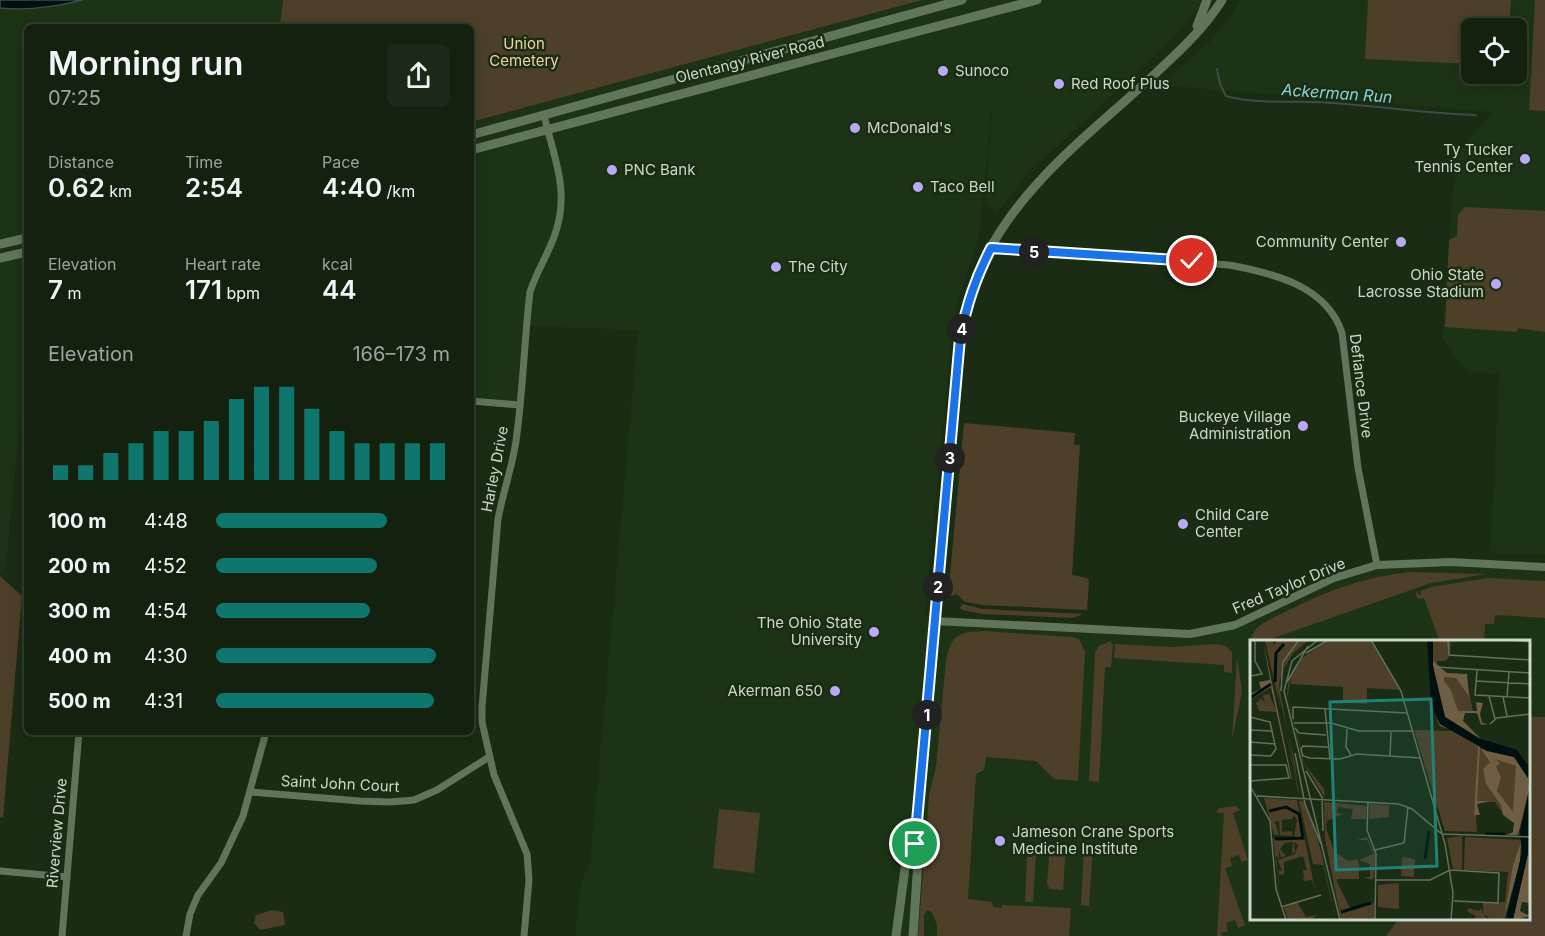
<!DOCTYPE html>
<html lang="en">
<head>
<meta charset="utf-8">
<style>
  body { margin:0; font-family:Inter,sans-serif; background:#1d2918; color:#f1f3f6; height:100vh; display:flex; flex-direction:column; font-size:22px; white-space:nowrap }
  * { box-sizing:border-box; margin:0 }
  p { font-size:20px; color:#9da39e }
  .icon { flex:none; width:33px; height:33px; fill:none; stroke:currentColor; stroke-width:2; stroke-linecap:round; stroke-linejoin:round }
  .map { position:relative; flex:1; overflow:hidden }
  .details { position:absolute; left:24px; top:24px; width:450px; height:711px; display:flex; flex-direction:column; background:#14210f; border-radius:9px; box-shadow:0 3px 15px #0003,0 0 0 2px #333e2f }
  .details>* { flex:none }
  .tools { position:absolute; left:1461px; top:18px; display:grid; gap:12px }
  .tools a { display:grid; place-items:center; width:66px; height:66px; border-radius:9px; background:#14210f; box-shadow:0 3px 15px #0003,0 0 0 2px #333e2f; font-size:30px }
  .pin { position:absolute; display:grid; place-items:center; width:51px; height:51px; color:#fff; margin:-26px; border:3px solid #fff; border-radius:50%; box-shadow:0 2px 6px #0007 }
  .km { position:absolute; width:30px; height:30px; margin:-15px; border-radius:50%; background:#222; color:#fff; font-size:16px; line-height:30px; text-align:center }
  .round { display:grid; place-items:center; flex:none; width:63px; height:63px; border-radius:9px; background:#1d2918 }
  .headline { display:flex; align-items:center; justify-content:space-between; height:102px; padding:0 24px }
  h1 { font-size:33px; font-weight:600; line-height:45px }
  .figures { display:grid; grid-template-columns:repeat(3,1fr); gap:9px; height:102px; padding:6px 24px }
  .figures div { display:grid; align-content:center }
  .figures b { font-size:26px; font-weight:600 }
  .figures small { font-size:16px; font-weight:400 }
  .figures p { font-size:16px }
  .chart { height:168px; padding:12px 24px }
  .chart p { display:flex; justify-content:space-between }
  .chart svg { width:100%; height:108px; margin-top:6px; stroke:#0f766e; stroke-width:6 }
  ul { padding:0 24px; list-style:none; font-size:20px }
  li { display:grid; grid-template-columns:96px 72px 1fr; align-items:center; height:45px }
  li i { height:15px; border-radius:8px; background:#0f766e }
  .map>svg:first-child { display:block }
  .built { fill:#1c3315; fill-rule:evenodd }
  .green { fill:#4e3f29 }
  .water { fill:#001011; stroke:#3d4c48; stroke-width:1.5 }
  .lines { fill:none; stroke-linecap:round; stroke-linejoin:round }
  .stream { stroke:#3d4c48; stroke-width:2 }
  .minor { stroke:#60755a; stroke-width:7 }
  .tertiary { stroke:#60755a; stroke-width:8 }
  .secondary { stroke:#60755a; stroke-width:9 }
  .route-casing { stroke:#fff; stroke-width:12 }
  .route { stroke:#1a73e8; stroke-width:8 }
  .poi-dot { fill:#baaaf6; stroke:#1a2c14; stroke-width:2 }
  .labels { text-anchor:middle; stroke-width:5; stroke-linejoin:round; paint-order:stroke }
  .park-label { font-size:15px; fill:#f5d3a1; stroke:#1a2c14 }
  .street-label { font-size:15px; fill:#ccd8c9; stroke:#1a2c14 }
  .poi-label { font-size:15px; fill:#ccd8c9; stroke:#1a2c14; text-anchor:start }
  .water-label { font-size:16px; font-style:italic; fill:#89d4d8; stroke:#1a2c14 }
  .inset-river { fill:none; stroke:#001011; stroke-width:3 }
  .inset-road { fill:none; stroke:#61715c; stroke-width:1.5 }
  .view { fill:#228077; fill-opacity:0.15; stroke:#228077; stroke-width:3 }
  .inset-edge { fill:none; stroke:#ccd8c9; stroke-width:3 }
</style>
</head>
<body>
<div class="map">
<svg width="1545" height="936" viewBox="0 0 1545 936">
  <rect width="100%" height="100%" fill="#1a2c14"/>
  <g class="built">
    <path d="M83,0h200l-3,27h-253v324l-21,214 -6,8v-565l19,2 29,-2z"/>
    <path d="M922,0h280l-3,8 -24,29 -145,134 -34,43 -11,-14 10,-123 -16,163 -15,41 -10,37 -29,296 10,7 180,9h97l89,-37 76,-28 168,2v369h-970l5,-51 10,-22 48,-533 -111,-4 -7,79 -49,-4v-279zM1251,642h277v278h-277z"/>
    <path d="M1240,0h305v555l-55,-2 9,-179 -32,-3 -25,-32 13,-183 37,-44 -333,-27 48,-40 25,-31zM1472,28h44v46h-44z"/>
  </g>
  <g class="green">
    <path d="M283,0h639l-451,122v-95h-191z"/>
    <path d="M1368,0h143l-2,28h-37l-1,36 -106,-5z"/>
    <path d="M1535,0h10v111l-16,-1z"/>
    <path d="M1465,207l80,4v121l-27,-4 -1,4 -72,-5 4,-87 8,-4 1,-21z"/>
    <path d="M964,423l111,10 -1,12h6l-8,130 15,3 2,3 -2,29 -104,-5 -18,-3 -8,-8 -6,2 -1,-21z"/>
    <path d="M1412,572l74,2 -55,9 -169,59h-11l-1,3c1,-20 19,-25 35,-33 41,-21 81,-36 127,-40z"/>
    <path d="M0,576l22,20 -19,222 -3,-1z"/>
    <path d="M1488,578l57,3v37l-50,-3 -1,9h-9l-1,18h-44l-16,-44 -6,1 -3,-6 2,-1 2,3 2,-1 -1,-3 11,-4z"/>
    <path d="M962,604l21,5 100,5 -10,4 -90,-4 -21,-4 -2,-2z"/>
    <path d="M984,631l88,6 7,2 6,12 -7,130 -24,-2 -18,-18 -50,-4 -2,13 -8,4 -8,125 24,3 1,5 8,1 1,-3 69,3 -2,28h-132v-11l-5,-13 -5,-2 -3,5v21h-6l11,-141 7,-28 10,-107c6,-26 12,-28 38,-29z"/>
    <path d="M1111,641v3h2l-2,23h-6l-6,115 -10,-1 6,-128 4,-7z"/>
    <path d="M1115,644l57,3 44,-3 10,2 6,6v21l-8,-1v-7l-110,-7z"/>
    <path d="M1237,656l5,36 -10,48 5,-83z"/>
    <path d="M1529,717h16v219h-159l12,-16h130z"/>
    <path d="M1236,806l4,4 -7,3 15,47 -6,2 -3,-7 -9,3 2,8 -7,2 20,57 -7,3 -3,-8 -9,3 2,8 -7,2 1,3h-5l7,-123h-8l3,-5z"/>
    <path d="M719,809l41,4 -6,60 -41,-5z"/>
    <path d="M1050,844l16,1 -3,45 -13,-1 -3,-5z"/>
    <path d="M1084,846h9l-4,60 -8,-1z"/>
    <path d="M1033,852h3l-3,50h-8l2,-45h6z"/>
    <path d="M272,910l11,2 2,13 -25,5 -6,-7 2,-8z"/>
  </g>
  <path class="water" d="M0,0h83c-28,7 -54,11 -83,8z"/>
  <g class="lines">
    <path class="stream" d="M1217,69l3,15 6,12c29,8 59,5 88,6 54,2 108,12 162,13"/>
    <g class="minor">
      <path d="M991,248l238,17c44,8 98,21 113,68l16,135 19,97"/>
      <path d="M471,401l49,4"/>
      <path d="M250,792l110,9 30,1 24,-2 23,-10 52,-33"/>
      <path d="M0,871l67,6"/>
      <path d="M62,936l17,-204"/>
      <path d="M186,936l4,-22 8,-19 23,-32 22,-47 23,-84"/>
      <path d="M524,936l5,-56 -2,-26 -33,-79 -12,-53v-15l16,-188c5,-27 14,-51 18,-78 7,-49 8,-99 14,-149 6,-19 17,-36 24,-55 17,-45 0,-78 -10,-122"/>
    </g>
    <path class="tertiary" d="M935,621l255,13 45,-9 99,-47 43,-13 74,-3 94,5"/>
    <g class="secondary">
      <path d="M1197,26l10,-26"/>
      <path d="M471,135l491,-135"/>
      <path d="M471,150c189,-50 377,-101 566,-150"/>
      <path d="M0,244l27,-6"/>
      <path d="M0,258l27,-6"/>
      <path d="M896,936l10,-75 9,-17"/>
      <path d="M913,936l5,-75 -3,-17 45,-506c4,-20 8,-39 15,-58 34,-85 104,-137 169,-196 27,-25 58,-52 78,-84"/>
    </g>
  </g>
  <g class="lines">
    <defs>
      <path id="route" d="M915,844l45,-506c7,-34 15,-59 31,-90l201,13"/>
    </defs>
    <use href="#route" class="route-casing"/>
    <use href="#route" class="route"/>
  </g>
  <g class="poi-dot">
    <circle cx="943" cy="71" r="6"/>
    <circle cx="1059" cy="84" r="6"/>
    <circle cx="855" cy="128" r="6"/>
    <circle cx="1525" cy="159" r="6"/>
    <circle cx="612" cy="170" r="6"/>
    <circle cx="918" cy="187" r="6"/>
    <circle cx="1401" cy="242" r="6"/>
    <circle cx="776" cy="267" r="6"/>
    <circle cx="1496" cy="284" r="6"/>
    <circle cx="1303" cy="426" r="6"/>
    <circle cx="1183" cy="524" r="6"/>
    <circle cx="874" cy="632" r="6"/>
    <circle cx="835" cy="691" r="6"/>
    <circle cx="1000" cy="841" r="6"/>
  </g>
  <g class="labels">
    <g class="park-label">
      <text x="524" y="49">Union<tspan x="524" dy="17">Cemetery</tspan></text>
    </g>
    <g class="street-label">
      <text transform="translate(750 60) rotate(-14)" y="5">Olentangy River Road</text>
      <text transform="translate(1361 386) rotate(83)" y="5">Defiance Drive</text>
      <text transform="translate(495 469) rotate(-79)" y="5">Harley Drive</text>
      <text transform="translate(1289 586) rotate(-23)" y="5">Fred Taylor Drive</text>
      <text transform="translate(340 784) rotate(3)" y="5">Saint John Court</text>
      <text transform="translate(57 833) rotate(-85)" y="5">Riverview Drive</text>
    </g>
    <g class="poi-label">
      <text x="955" y="76">Sunoco</text>
      <text x="1071" y="89">Red Roof Plus</text>
      <text x="867" y="133">McDonald's</text>
      <text x="1513" y="155" text-anchor="end">Ty Tucker<tspan x="1513" dy="17">Tennis Center</tspan></text>
      <text x="624" y="175">PNC Bank</text>
      <text x="930" y="192">Taco Bell</text>
      <text x="1389" y="247" text-anchor="end">Community Center</text>
      <text x="788" y="272">The City</text>
      <text x="1484" y="280" text-anchor="end">Ohio State<tspan x="1484" dy="17">Lacrosse Stadium</tspan></text>
      <text x="1291" y="422" text-anchor="end">Buckeye Village<tspan x="1291" dy="17">Administration</tspan></text>
      <text x="1195" y="520">Child Care<tspan x="1195" dy="17">Center</tspan></text>
      <text x="862" y="628" text-anchor="end">The Ohio State<tspan x="862" dy="17">University</tspan></text>
      <text x="823" y="696" text-anchor="end">Akerman 650</text>
      <text x="1012" y="837">Jameson Crane Sports<tspan x="1012" dy="17">Medicine Institute</tspan></text>
    </g>
    <g class="water-label">
      <text transform="translate(1337 93) rotate(4)" y="6">Ackerman Run</text>
    </g>
  </g>
  <g transform="translate(1250 640)">
    <rect width="280" height="280" fill="#1a2c14"/>
    <path d="M15,0h8v5l5,-5h31l-16,13 -9,16 2,-14 -7,30 21,112zM26,43l19,79 4,34 -18,-84zM79,0h41l30,50 -33,-2v16l-24,-2v-15l-52,-3v-10l-3,22 16,67 20,26 1,9 -22,-36 -16,-69 2,-14 6,-13 5,-7zM183,0h18l-1,15 -4,6h-9v7l9,5 20,2 7,37 -31,-2 -10,-50zM19,54l8,18 -18,-1 -3,-8 6,-5 3,6 -2,-9zM164,90l41,1 23,16 39,12 4,58 -20,-6 -6,-9h-20l2,30 -32,-1zM14,158l33,2 19,95 -4,-15 -8,1 -3,-5 3,3 -1,-9h4l-4,-14 -19,6v12l-5,1v-5l3,1 -4,-11 17,-6 3,-9 -4,-3 1,10 -3,2 1,-12 -8,1 -5,6 6,7 -5,1 -2,-6v7l-3,-2 5,48 -8,-65 21,-2 3,-17 -3,-5 -2,4 -10,1v12l10,-1 1,5 -13,-1 -1,-14 -4,1 4,13h-5zM49,161h4l11,26 8,28 14,65 -13,-55 -10,-1zM74,162l43,4 -1,13h-15l2,-10 -15,-2 -1,6 6,1 -16,7 1,-18 -2,25 8,23 14,10 9,-2 2,5v15h-22v3l13,26 24,-5v17h-33l-16,-81zM120,164l19,1v12l-20,2zM212,196v34l-9,-1 -6,-31zM117,197l8,19 -1,22 -3,2 -7,-3h6v-13l-11,-4 14,-6 -6,-14h-10zM215,197l56,3 -17,80h-15l-1,-3 -4,-3 4,6h-14l2,-4 -8,-4v-4l11,3 2,-3 2,6v-11l22,-1 3,-30 -44,-2zM152,217l13,2 -1,18 -13,-1zM149,243v26l-21,-2v-22zM47,262l9,15 11,-2 -7,5h-22l-4,-12z" fill="#4e3f29" fill-rule="evenodd"/>
    <path d="M13,0l29,139h-1l-20,-92 -21,13v-6l11,-5 -2,-7 11,-2zM182,20l15,13 20,1 2,22 -13,-18 -12,-1v4l7,9 7,21h19l-1,-9 7,1 -3,11 2,9 6,1 -7,1 -4,-12h-12l-2,8 18,18 -36,-22zM186,78l5,7 15,5 24,17 -3,54h14l-14,3 3,11h-6l4,-68 -23,-16 -15,-5zM231,109l33,8 14,21 1,12 -11,45h-11l6,-3 1,-9 -11,-8 -2,-10 -15,-21 -3,-15 7,-7zM245,119l21,7 -3,46 -16,-21 4,-14 -5,-10 4,-4zM278,198l2,65 -8,-1 -2,9 10,5 -17,4zM271,202l-1,20 -16,58 9,-55z" fill="#6f5d44" fill-rule="evenodd"/>
    <path d="M177,0h6v27l12,50 33,21 39,12 13,18 -2,86 -15,66h-7l16,-68 -2,-20 9,-42 -1,-12 -14,-21 -27,-6 -47,-27 -9,-20z" fill="#001011"/>
    <path class="inset-river" d="M25,42l1,-29 8,-9M0,58l21,-14M19,171l17,-4 13,7 4,24 -28,1M235,194h20M175,219l4,-28M91,272l30,-9"/>
    <path class="inset-road" d="M5,0v21M68,0l-26,21 -8,30 56,229M121,0l30,51 44,153 8,49 -2,27M198,0l1,15 82,5M261,0l20,2M56,13l22,-13M186,27l95,6M227,30l-2,25 56,3M0,36l12,-2 -7,-13M226,41l55,3M37,42l21,-36M31,51l2,-29 16,-22M239,56l6,23M253,57l4,19M257,57l2,-25M75,69l5,50M0,77l20,5 6,27 -5,7 -21,-1M43,79v-12l114,6M44,83h37l28,8h54M240,84l7,-6 34,-4M45,88l4,5 27,2M97,89l-1,18 5,8M0,90l23,1M0,102l25,2M78,107l-25,-1 -2,3 2,7 7,2 30,1 17,-5 64,4M45,113l10,51 16,40M140,117l1,-25M0,125h36l3,13 -39,3M56,131l16,26 1,34M0,146l20,35 6,68 10,31M7,156l142,8 13,5 30,25 89,3M118,163l-1,27 9,24 -1,66M125,210l29,-7 4,-36M126,240h54l20,-10 49,3 -1,30 -44,-2M31,267l40,-12"/>
    <path class="view" d="M181,59l6,167 -101,4 -6,-168z"/>
    <rect width="280" height="280" class="inset-edge"/>
  </g>
</svg>
<div class="tools">
<a><svg class="icon" aria-label="locate" viewBox="0 0 24 24"><circle cx="12" cy="12" r="6"/><path d="M12 2v4M12 18v4M2 12h4M18 12h4"/></svg></a>
</div>
<div class="pin" style="left:915px;top:844px;background:#1e9e55"><svg class="icon" aria-label="arrive" viewBox="0 0 24 24"><path d="M6 21V4h12l-3 4 3 4H6"/></svg></div>
<div class="pin" style="left:1192px;top:261px;background:#d93025"><svg class="icon" aria-label="check" viewBox="0 0 24 24"><path d="M5 12l5 5 9-10"/></svg></div>
<b class="km" style="left:927px;top:715px">1</b>
<b class="km" style="left:938px;top:587px">2</b>
<b class="km" style="left:950px;top:458px">3</b>
<b class="km" style="left:962px;top:329px">4</b>
<b class="km" style="left:1034px;top:252px">5</b>
<section class="details">
<div class="headline"><div><h1>Morning run</h1><p>07:25</p></div><a class="round"><svg class="icon" aria-label="share" viewBox="0 0 24 24"><path d="M12 15V3M7 8l5-5 5 5M5 13v7h14v-7"/></svg></a></div>
<div class="figures">
<div><p>Distance</p><b>0.62<small> km</small></b></div>
<div><p>Time</p><b>2:54</b></div>
<div><p>Pace</p><b>4:40<small> /km</small></b></div>
</div>
<div class="figures">
<div><p>Elevation</p><b>7<small> m</small></b></div>
<div><p>Heart rate</p><b>171<small> bpm</small></b></div>
<div><p>kcal</p><b>44</b></div>
</div>
<div class="chart"><p><span>Elevation</span>166–173 m</p>
<svg viewBox="0 0 160 44" preserveAspectRatio="none"><path d="M5 44V38M15 44V38M25 44V33M35 44V29M45 44V24M55 44V24M65 44V20M75 44V11M85 44V6M95 44V6M105 44V15M115 44V24M125 44V29M135 44V29M145 44V29M155 44V29"/></svg>
</div>
<ul>
<li><b>100 m</b>4:48<i style="width:73%"></i></li>
<li><b>200 m</b>4:52<i style="width:69%"></i></li>
<li><b>300 m</b>4:54<i style="width:66%"></i></li>
<li><b>400 m</b>4:30<i style="width:94%"></i></li>
<li><b>500 m</b>4:31<i style="width:93%"></i></li>
</ul>
</section>
</div>
</body>
</html>
